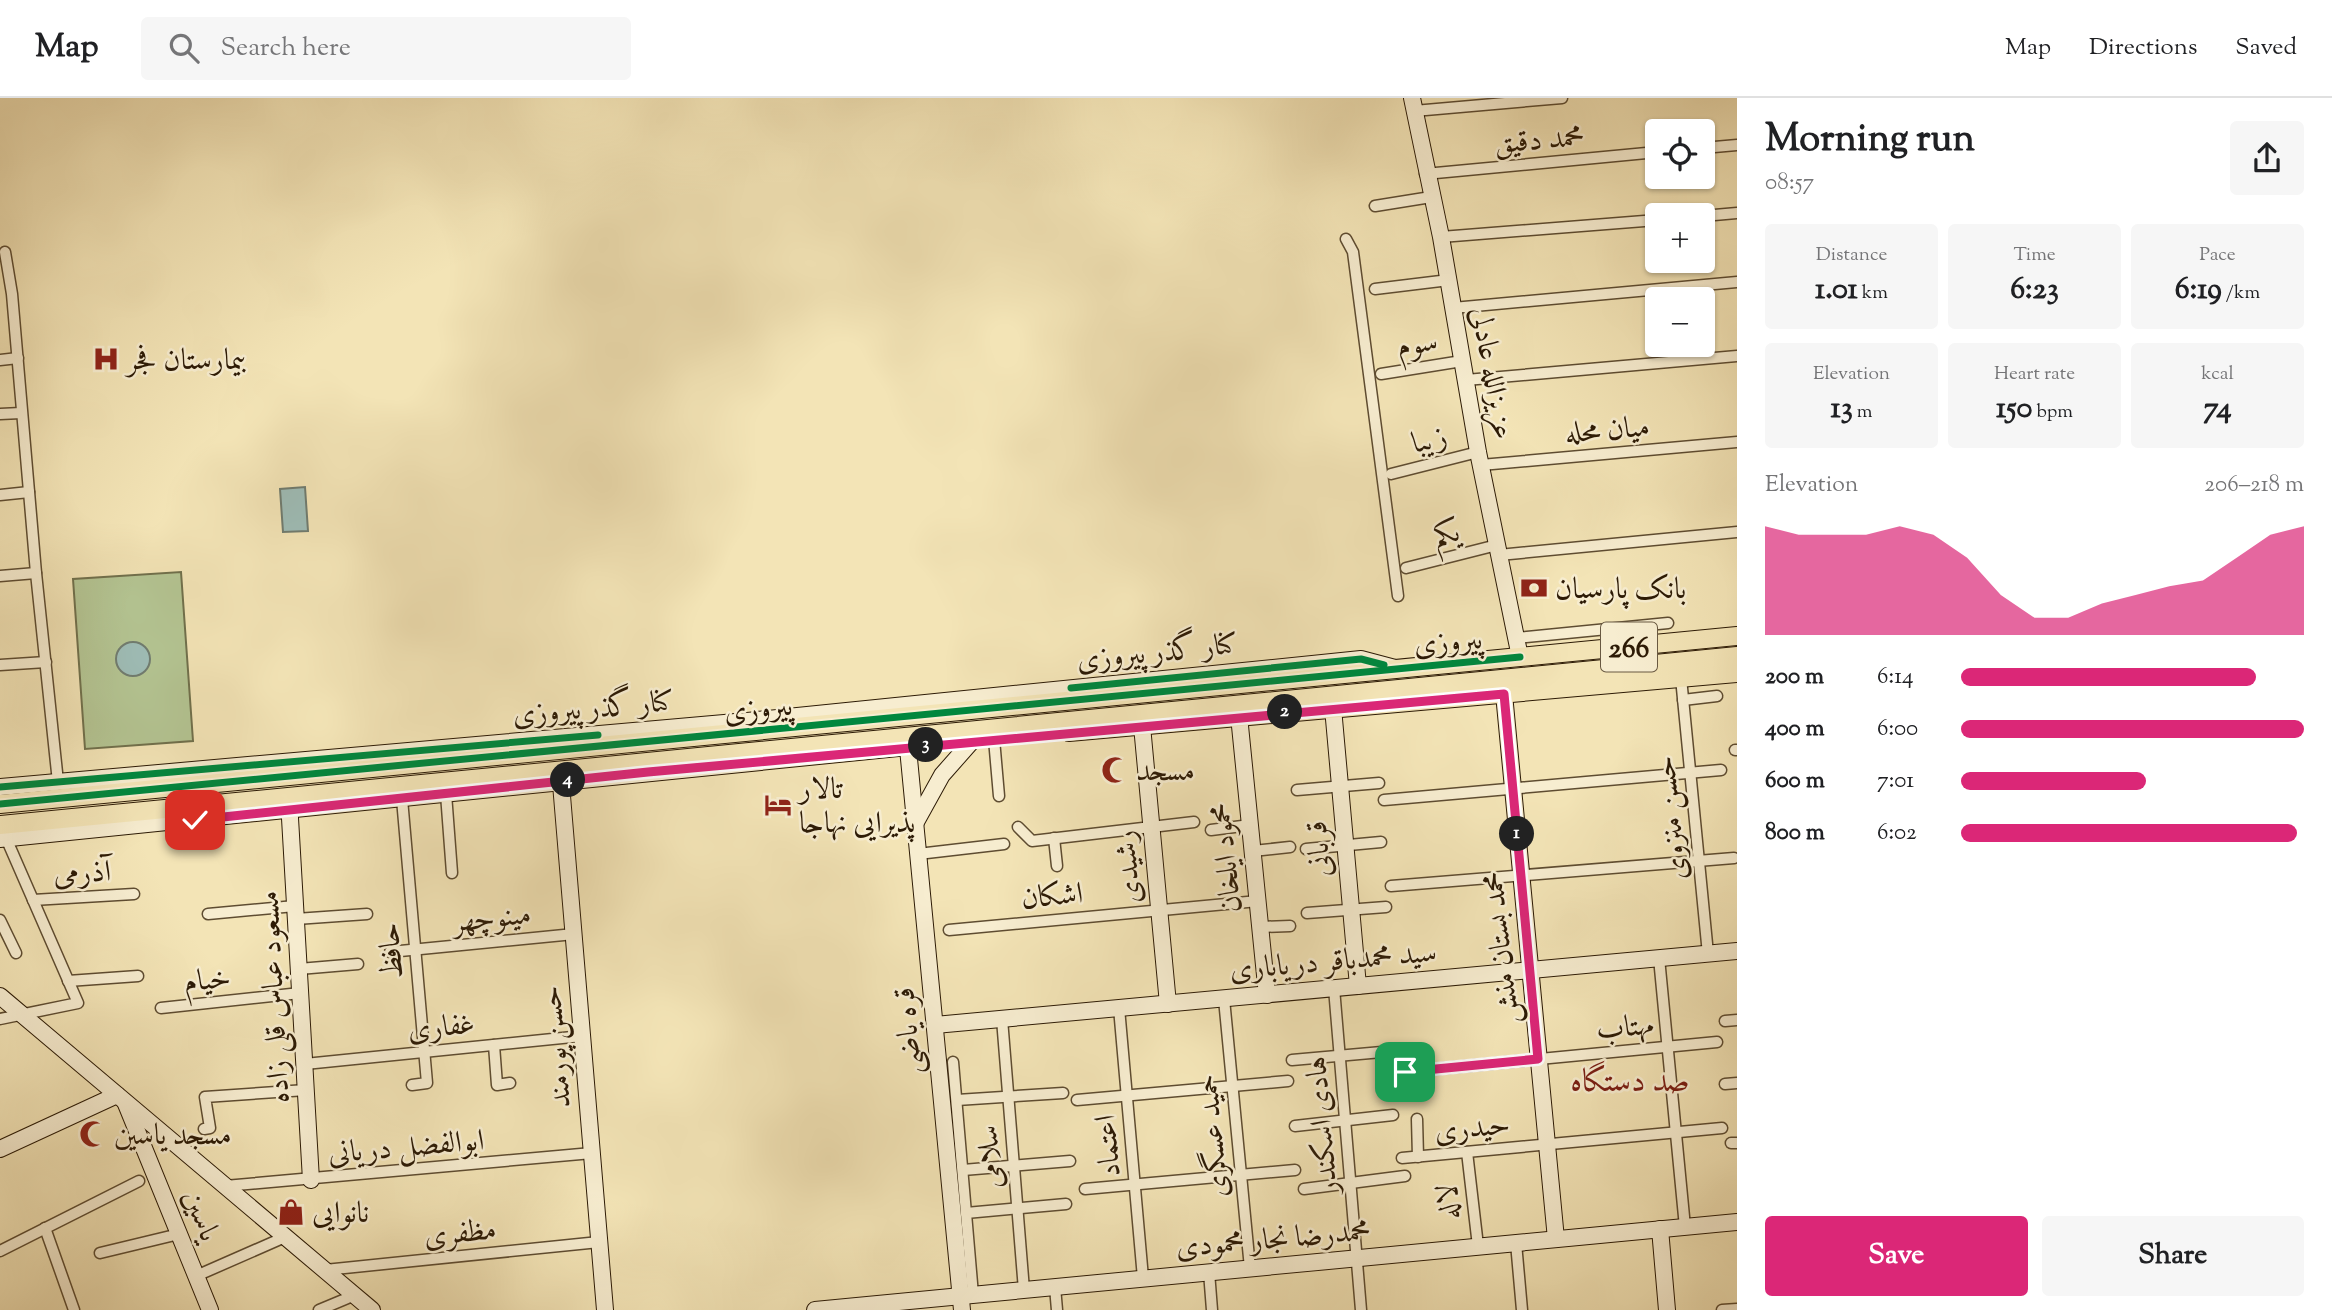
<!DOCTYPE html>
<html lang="en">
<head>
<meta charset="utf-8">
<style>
  body { margin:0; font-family:"Sorts Mill Goudy",Amiri,serif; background:#f6f6f6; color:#202124; height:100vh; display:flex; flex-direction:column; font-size:26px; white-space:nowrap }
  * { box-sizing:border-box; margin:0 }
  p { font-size:23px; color:#757577 }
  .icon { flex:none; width:38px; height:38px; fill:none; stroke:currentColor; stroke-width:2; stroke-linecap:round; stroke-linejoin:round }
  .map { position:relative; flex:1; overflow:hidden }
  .panel { display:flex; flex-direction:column; background:#fff; width:595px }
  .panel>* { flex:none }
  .tools { position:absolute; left:1645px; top:21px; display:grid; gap:14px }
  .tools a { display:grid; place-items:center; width:70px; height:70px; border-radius:7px; background:#fff; box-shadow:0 2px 5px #0004; font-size:35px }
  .pin { position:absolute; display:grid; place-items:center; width:60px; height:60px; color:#fff; margin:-30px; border-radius:14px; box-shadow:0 4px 10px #0006 }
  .km { position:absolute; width:35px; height:35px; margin:-18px; border-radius:50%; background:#222; color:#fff; font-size:19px; line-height:35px; text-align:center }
  .round { display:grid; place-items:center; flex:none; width:74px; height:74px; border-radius:7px; background:#f6f6f6 }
  .head { display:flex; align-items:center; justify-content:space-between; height:119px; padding:0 28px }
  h1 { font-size:38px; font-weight:800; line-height:52px }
  .stats { display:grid; grid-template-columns:repeat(3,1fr); gap:10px; height:119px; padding:7px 28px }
  .stats div { display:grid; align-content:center; border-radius:7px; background:#f6f6f6; text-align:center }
  .stats b { font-size:30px; font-weight:800 }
  .stats small { font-size:19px; font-weight:400 }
  .stats p { font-size:19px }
  .chart { height:196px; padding:14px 28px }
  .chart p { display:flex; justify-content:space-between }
  .chart svg { width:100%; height:126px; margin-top:7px; fill:#db2777; opacity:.7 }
  .primary-button { display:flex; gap:14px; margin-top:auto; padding:14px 28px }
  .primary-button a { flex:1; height:80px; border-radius:7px; background:#db2777; color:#fff; font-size:28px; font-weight:800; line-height:80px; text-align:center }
  .primary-button a+a { background:#f6f6f6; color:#202124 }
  ul { padding:0 28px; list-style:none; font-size:23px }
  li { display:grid; grid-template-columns:112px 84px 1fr; align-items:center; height:52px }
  li i { height:18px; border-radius:9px; background:#db2777 }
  header { display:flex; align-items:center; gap:42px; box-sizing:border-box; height:98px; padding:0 35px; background:#fff; border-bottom:2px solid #e0e0e0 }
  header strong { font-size:33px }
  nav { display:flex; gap:38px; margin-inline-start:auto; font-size:24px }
  .search { width:490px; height:63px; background:#f6f6f6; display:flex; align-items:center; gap:18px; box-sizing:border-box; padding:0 24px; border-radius:7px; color:#757577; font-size:26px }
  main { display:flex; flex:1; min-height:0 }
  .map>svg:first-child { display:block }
  .green { fill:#b4c593; stroke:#70704c; stroke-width:2 }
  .water { fill:#9ebdb7; stroke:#707c70; stroke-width:2 }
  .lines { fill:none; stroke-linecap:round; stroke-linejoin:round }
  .street-casing { stroke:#5e4c31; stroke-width:13 }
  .secondary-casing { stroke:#2c1a05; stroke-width:18 }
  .primary-casing { stroke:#2c1a05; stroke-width:20 }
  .street { stroke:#f7edd0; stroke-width:10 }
  .secondary { stroke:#f7edd0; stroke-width:16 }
  .primary { stroke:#f3e4b6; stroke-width:18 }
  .cycleway-casing { stroke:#f7edd0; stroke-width:11 }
  .cycleway { stroke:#00873e; stroke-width:7 }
  .route-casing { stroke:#fff; stroke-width:14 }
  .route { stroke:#db2777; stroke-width:9 }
  .labels { text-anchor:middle; stroke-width:5; stroke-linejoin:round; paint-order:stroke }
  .shield { fill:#f7edd0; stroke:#695942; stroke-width:2 }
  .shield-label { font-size:28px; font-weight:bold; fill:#2c1a05 }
  .street-label { font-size:30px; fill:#2c1a05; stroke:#f7edd0 }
  .poi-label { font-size:30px; fill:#2c1a05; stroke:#f7edd0; text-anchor:start }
  .neighbourhood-label { font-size:32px; fill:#7a1f14; stroke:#f7edd0 }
</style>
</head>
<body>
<header>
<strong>Map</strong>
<div class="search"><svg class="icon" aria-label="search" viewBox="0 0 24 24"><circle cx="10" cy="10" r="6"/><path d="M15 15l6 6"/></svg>Search here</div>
<nav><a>Map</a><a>Directions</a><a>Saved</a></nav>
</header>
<main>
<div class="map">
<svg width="1737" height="1212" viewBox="0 0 1737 1212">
  <rect width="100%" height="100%" fill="#f3e4b6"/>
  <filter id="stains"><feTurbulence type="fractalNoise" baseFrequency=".00286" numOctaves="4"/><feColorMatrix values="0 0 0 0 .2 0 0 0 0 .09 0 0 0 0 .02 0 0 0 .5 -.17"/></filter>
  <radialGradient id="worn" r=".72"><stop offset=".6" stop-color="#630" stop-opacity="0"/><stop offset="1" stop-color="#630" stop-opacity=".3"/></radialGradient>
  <path class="green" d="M181,474l12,169 -108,8 -12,-170z"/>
  <g class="water">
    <path d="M305,389l3,44 -25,1 -3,-43z"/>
    <circle cx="133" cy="561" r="17"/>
  </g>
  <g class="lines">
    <defs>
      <g id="street">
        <path d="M1414,13l148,-13"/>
        <path d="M1703,50l34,-3"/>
        <path d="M1425,76l232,-22"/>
        <path d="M1375,108l56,-9"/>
        <path d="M1703,118l34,-3"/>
        <path d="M1441,139l216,-17"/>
        <path d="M1346,141l7,13 45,344"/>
        <path d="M5,154l7,42 24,279 22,209"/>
        <path d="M1375,191l74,-9"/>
        <path d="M1453,210l284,-26"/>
        <path d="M0,262l18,-2"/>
        <path d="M1381,276l81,-13"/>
        <path d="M1466,282l271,-24"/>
        <path d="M0,316l21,-1"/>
        <path d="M1481,367l256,-23"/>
        <path d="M1391,376l87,-22"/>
        <path d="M0,397l29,-3"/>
        <path d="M1499,457l238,-23"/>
        <path d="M1406,470l91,-23"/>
        <path d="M0,478l36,-3"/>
        <path d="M1516,540l152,-15"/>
        <path d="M0,567l46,-3"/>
        <path d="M1681,580l27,276"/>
        <path d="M1683,602l34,-4"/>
        <path d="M994,641l5,57"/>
        <path d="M1735,652h2"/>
        <path d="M1297,692l82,-7"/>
        <path d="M446,696l6,79"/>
        <path d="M402,701l25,284 -15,2"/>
        <path d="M1384,702l337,-30"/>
        <path d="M1018,729l14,14 162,-19"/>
        <path d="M1211,732l39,-5"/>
        <path d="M1054,740l3,28"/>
        <path d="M1306,751l75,-7"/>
        <path d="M1253,753l37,-4"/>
        <path d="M918,756l86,-10"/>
        <path d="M1391,788l343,-28"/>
        <path d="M33,802l101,-6"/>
        <path d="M1307,815l79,-6"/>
        <path d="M208,816l87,-8"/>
        <path d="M296,821l71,-5"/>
        <path d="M0,822l16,33"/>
        <path d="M1260,829l30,-1"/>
        <path d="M949,832l309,-29"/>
        <path d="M390,854l184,-18"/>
        <path d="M1659,860l26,269"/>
        <path d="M299,871l59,-5"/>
        <path d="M68,883l70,-5"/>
        <path d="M1334,890l27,322"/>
        <path d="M1224,901l26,269"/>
        <path d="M161,910l139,-15"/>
        <path d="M1119,910l24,270"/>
        <path d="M0,921l78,-16 -72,-165"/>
        <path d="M1002,921l22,271"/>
        <path d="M1725,923l12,-1"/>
        <path d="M494,947l3,40 13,-2"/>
        <path d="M1292,962l101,-9"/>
        <path d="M953,964l20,233"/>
        <path d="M305,966l277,-28"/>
        <path d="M1405,974l312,-30"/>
        <path d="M1725,986l12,-1"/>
        <path d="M957,1002l106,-7"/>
        <path d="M1077,1002l211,-19"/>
        <path d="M1417,1021l1,38"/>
        <path d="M1295,1028l98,-11"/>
        <path d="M204,1031l6,-1 -5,-31 101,-7"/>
        <path d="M1731,1045h6"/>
        <path d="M1467,1054l11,94"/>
        <path d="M1402,1060l320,-30"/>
        <path d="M963,1072l107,-9"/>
        <path d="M225,1088l367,-33"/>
        <path d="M1085,1091l210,-19"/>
        <path d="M1304,1091l101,-13"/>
        <path d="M966,1115l100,-9"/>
        <path d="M45,1130l29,82"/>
        <path d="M1516,1145l6,67"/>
        <path d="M0,1153l139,-70"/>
        <path d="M100,1155l79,-19"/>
        <path d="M325,1172l274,-28"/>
        <path d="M1209,1174l3,38"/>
        <path d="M196,1178l89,-39"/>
        <path d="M1055,1189l2,23"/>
        <path d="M319,1212l36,-15"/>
        <path d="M1722,1212l15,-1"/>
      </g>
      <g id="secondary">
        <path d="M1412,0l29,139 37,215 42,205"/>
        <path d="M1504,596l52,545"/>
        <path d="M1333,610l25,278"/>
        <path d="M1239,618l28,279"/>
        <path d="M1142,628l26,278"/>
        <path d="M907,640l55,572"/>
        <path d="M560,674l45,538"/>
        <path d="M0,689l747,-66 614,-62 34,9"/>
        <path d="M289,703l22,379"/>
        <path d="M916,724l26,-47 30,-34"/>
        <path d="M0,741l908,-92"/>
        <path d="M0,898l372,314"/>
        <path d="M935,927l802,-74"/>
        <path d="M126,1006l84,206"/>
        <path d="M0,1051l117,-54"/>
        <path d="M1660,1131l7,81"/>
        <path d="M815,1212l922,-88"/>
      </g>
      <g id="primary">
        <path d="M1069,634l668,-59"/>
        <path d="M0,706l1737,-168"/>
        <path d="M0,727l1737,-169"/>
      </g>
    </defs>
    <use href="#street" class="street-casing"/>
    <use href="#secondary" class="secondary-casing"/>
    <use href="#primary" class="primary-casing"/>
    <use href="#street" class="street"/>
    <use href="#secondary" class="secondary"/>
    <use href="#primary" class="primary"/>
    <defs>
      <g id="cycleway">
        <path d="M1071,590l290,-29 23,6"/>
        <path d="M0,689l598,-52"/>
        <path d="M0,706l1520,-147"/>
      </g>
    </defs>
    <use href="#cycleway" class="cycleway-casing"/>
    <use href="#cycleway" class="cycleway"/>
  </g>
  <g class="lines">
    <defs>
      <path id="route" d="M195,722l453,-48 856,-78 34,365 -133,13"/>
    </defs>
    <use href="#route" class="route-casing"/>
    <use href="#route" class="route"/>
  </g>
  <defs>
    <symbol id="hospital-bare" viewBox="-9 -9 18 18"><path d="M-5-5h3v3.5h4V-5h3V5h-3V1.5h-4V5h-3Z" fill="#8f2418" stroke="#f7edd0" stroke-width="2.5" paint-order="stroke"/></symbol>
    <symbol id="bank-bare" viewBox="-9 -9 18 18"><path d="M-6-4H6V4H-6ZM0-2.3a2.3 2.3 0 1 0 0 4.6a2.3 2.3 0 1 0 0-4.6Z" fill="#8f2418" stroke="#f7edd0" stroke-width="2.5" paint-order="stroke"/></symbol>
    <symbol id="mosque-bare" viewBox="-9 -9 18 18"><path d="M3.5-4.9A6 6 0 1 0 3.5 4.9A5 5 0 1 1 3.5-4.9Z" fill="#8f2418" stroke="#f7edd0" stroke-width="2.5" paint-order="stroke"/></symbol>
    <symbol id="hotel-bare" viewBox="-9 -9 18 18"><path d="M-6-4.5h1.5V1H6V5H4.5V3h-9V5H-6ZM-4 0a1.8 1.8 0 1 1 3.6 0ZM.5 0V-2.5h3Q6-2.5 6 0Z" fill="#8f2418" stroke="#f7edd0" stroke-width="2.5" paint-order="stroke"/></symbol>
    <symbol id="shop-bare" viewBox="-9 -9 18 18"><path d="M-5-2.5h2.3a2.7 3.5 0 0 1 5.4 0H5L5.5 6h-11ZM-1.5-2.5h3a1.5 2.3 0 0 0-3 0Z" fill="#8f2418" stroke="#f7edd0" stroke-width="2.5" paint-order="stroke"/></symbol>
  </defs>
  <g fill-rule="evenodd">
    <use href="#hospital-bare" x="87" y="242" width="38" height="38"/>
    <use href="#bank-bare" x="1515" y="471" width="38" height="38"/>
    <use href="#mosque-bare" x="1096" y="653" width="38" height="38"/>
    <use href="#hotel-bare" x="759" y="688" width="38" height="38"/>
    <use href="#mosque-bare" x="74" y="1017" width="38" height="38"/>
    <use href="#shop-bare" x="272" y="1095" width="38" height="38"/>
  </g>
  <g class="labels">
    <rect class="shield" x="1601" y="524.5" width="56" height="49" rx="5"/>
    <g class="shield-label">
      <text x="1629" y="559">266</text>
    </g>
    <g class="street-label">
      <text transform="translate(1539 41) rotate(-5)" y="10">محمد دقیق</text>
      <text transform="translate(1417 245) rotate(-9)" y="10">سوم</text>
      <text transform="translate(1493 275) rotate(80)" y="10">عزیزالله عادلی</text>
      <text transform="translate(1607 331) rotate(-5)" y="10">میان محله</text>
      <text transform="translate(1429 341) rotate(-14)" y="10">زیبا</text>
      <text transform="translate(1446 435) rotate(-14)" y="10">یکم</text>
      <text transform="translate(1448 543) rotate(-5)" y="10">پیروزی</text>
      <text transform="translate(1157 553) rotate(-6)" y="10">کنار گذر پیروزی</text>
      <text transform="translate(593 609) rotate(-5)" y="10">کنار گذر پیروزی</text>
      <text transform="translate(758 610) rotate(-6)" y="10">پیروزی</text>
      <text transform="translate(1670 720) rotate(-96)" y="10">حسن منزوی</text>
      <text transform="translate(1318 751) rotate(-95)" y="10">قربانی</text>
      <text transform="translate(1225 760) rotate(-96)" y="10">محمود ایلخان</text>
      <text transform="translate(1127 769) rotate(-95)" y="10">رشیدی</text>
      <text transform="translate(82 774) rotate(-3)" y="10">آذرمی</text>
      <text transform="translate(1052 797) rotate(-5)" y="10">اشکان</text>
      <text transform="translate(492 819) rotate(-6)" y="10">مینوچهر</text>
      <text transform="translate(1500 850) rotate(-96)" y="10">محمد بستان منش</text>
      <text transform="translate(390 853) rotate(-95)" y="10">حافظ</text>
      <text transform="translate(1333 862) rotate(-5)" y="10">سید محمدباقر دریاباری</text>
      <text transform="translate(207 881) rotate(-6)" y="10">خیام</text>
      <text transform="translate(273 899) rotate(-93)" y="10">مسعود عباس قلی زاده</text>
      <text transform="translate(441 928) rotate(-6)" y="10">غفاری</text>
      <text transform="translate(1625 928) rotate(-5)" y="10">مهتاب</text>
      <text transform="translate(907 933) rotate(-95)" y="10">قره یاضی</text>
      <text transform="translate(555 949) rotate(-95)" y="10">حسن پورمند</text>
      <text transform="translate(1321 1027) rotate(-95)" y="10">هادی اسکندر</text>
      <text transform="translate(1472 1029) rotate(-6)" y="10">حیدری</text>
      <text transform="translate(1212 1038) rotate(-95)" y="10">حمید عسگری</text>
      <text transform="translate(406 1048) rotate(-5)" y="10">ابوالفضل دریانی</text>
      <text transform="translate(1107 1048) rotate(-95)" y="10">اعتماد</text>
      <text transform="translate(989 1059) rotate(-95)" y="10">سلامی</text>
      <text transform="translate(1448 1104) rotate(-97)" y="10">لاله</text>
      <text transform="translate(202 1117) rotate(68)" y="10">یاسین</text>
      <text transform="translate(460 1134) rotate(-6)" y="10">مظفری</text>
      <text transform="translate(1273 1140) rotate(-5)" y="10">محمدرضا نجار محمودی</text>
    </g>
    <g class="poi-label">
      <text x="127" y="271">بیمارستان فجر</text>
      <text x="1555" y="500">بانک پارسیان</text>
      <text x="1136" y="682">مسجد</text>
      <text x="799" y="700">تالار<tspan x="799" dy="34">پذیرایی نهاجا</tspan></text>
      <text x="114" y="1046">مسجد یاسین</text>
      <text x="312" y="1124">نانوایی</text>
    </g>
    <g class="neighbourhood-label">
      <text x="1630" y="993">صد دستگاه</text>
    </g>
  </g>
  <rect width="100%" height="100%" filter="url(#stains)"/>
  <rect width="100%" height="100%" fill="url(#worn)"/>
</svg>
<div class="tools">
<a><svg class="icon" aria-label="locate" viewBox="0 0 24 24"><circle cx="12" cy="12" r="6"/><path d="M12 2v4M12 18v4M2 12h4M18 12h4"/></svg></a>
<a>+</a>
<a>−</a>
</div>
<div class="pin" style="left:1405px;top:974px;background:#1e9e55"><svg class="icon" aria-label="arrive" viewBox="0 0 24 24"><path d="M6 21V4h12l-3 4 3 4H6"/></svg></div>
<div class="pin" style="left:195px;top:722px;background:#d93025"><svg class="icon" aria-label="check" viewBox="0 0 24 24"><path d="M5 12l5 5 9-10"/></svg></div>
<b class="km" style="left:1517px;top:736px">1</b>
<b class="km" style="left:1285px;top:614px">2</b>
<b class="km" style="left:926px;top:647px">3</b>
<b class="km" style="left:568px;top:682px">4</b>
</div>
<section class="panel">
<div class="head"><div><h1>Morning run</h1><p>08:57</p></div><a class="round"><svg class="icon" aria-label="share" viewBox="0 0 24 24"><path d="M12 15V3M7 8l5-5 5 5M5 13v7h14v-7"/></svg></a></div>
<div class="stats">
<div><p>Distance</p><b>1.01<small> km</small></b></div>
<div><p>Time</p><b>6:23</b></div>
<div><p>Pace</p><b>6:19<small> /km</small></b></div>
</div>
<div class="stats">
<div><p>Elevation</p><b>13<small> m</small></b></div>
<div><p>Heart rate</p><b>150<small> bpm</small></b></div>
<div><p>kcal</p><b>74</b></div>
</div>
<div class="chart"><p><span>Elevation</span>206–218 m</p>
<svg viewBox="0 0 160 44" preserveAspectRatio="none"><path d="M0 44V6L10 9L20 9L30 9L40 6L50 9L60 17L70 30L80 38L90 38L100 33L110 30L120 27L130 25L140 17L150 9L160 6V44z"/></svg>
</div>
<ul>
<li><b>200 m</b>6:14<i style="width:86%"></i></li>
<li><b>400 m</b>6:00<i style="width:100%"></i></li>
<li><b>600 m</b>7:01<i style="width:54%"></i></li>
<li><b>800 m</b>6:02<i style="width:98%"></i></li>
</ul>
<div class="primary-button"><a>Save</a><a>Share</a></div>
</section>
</main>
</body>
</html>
